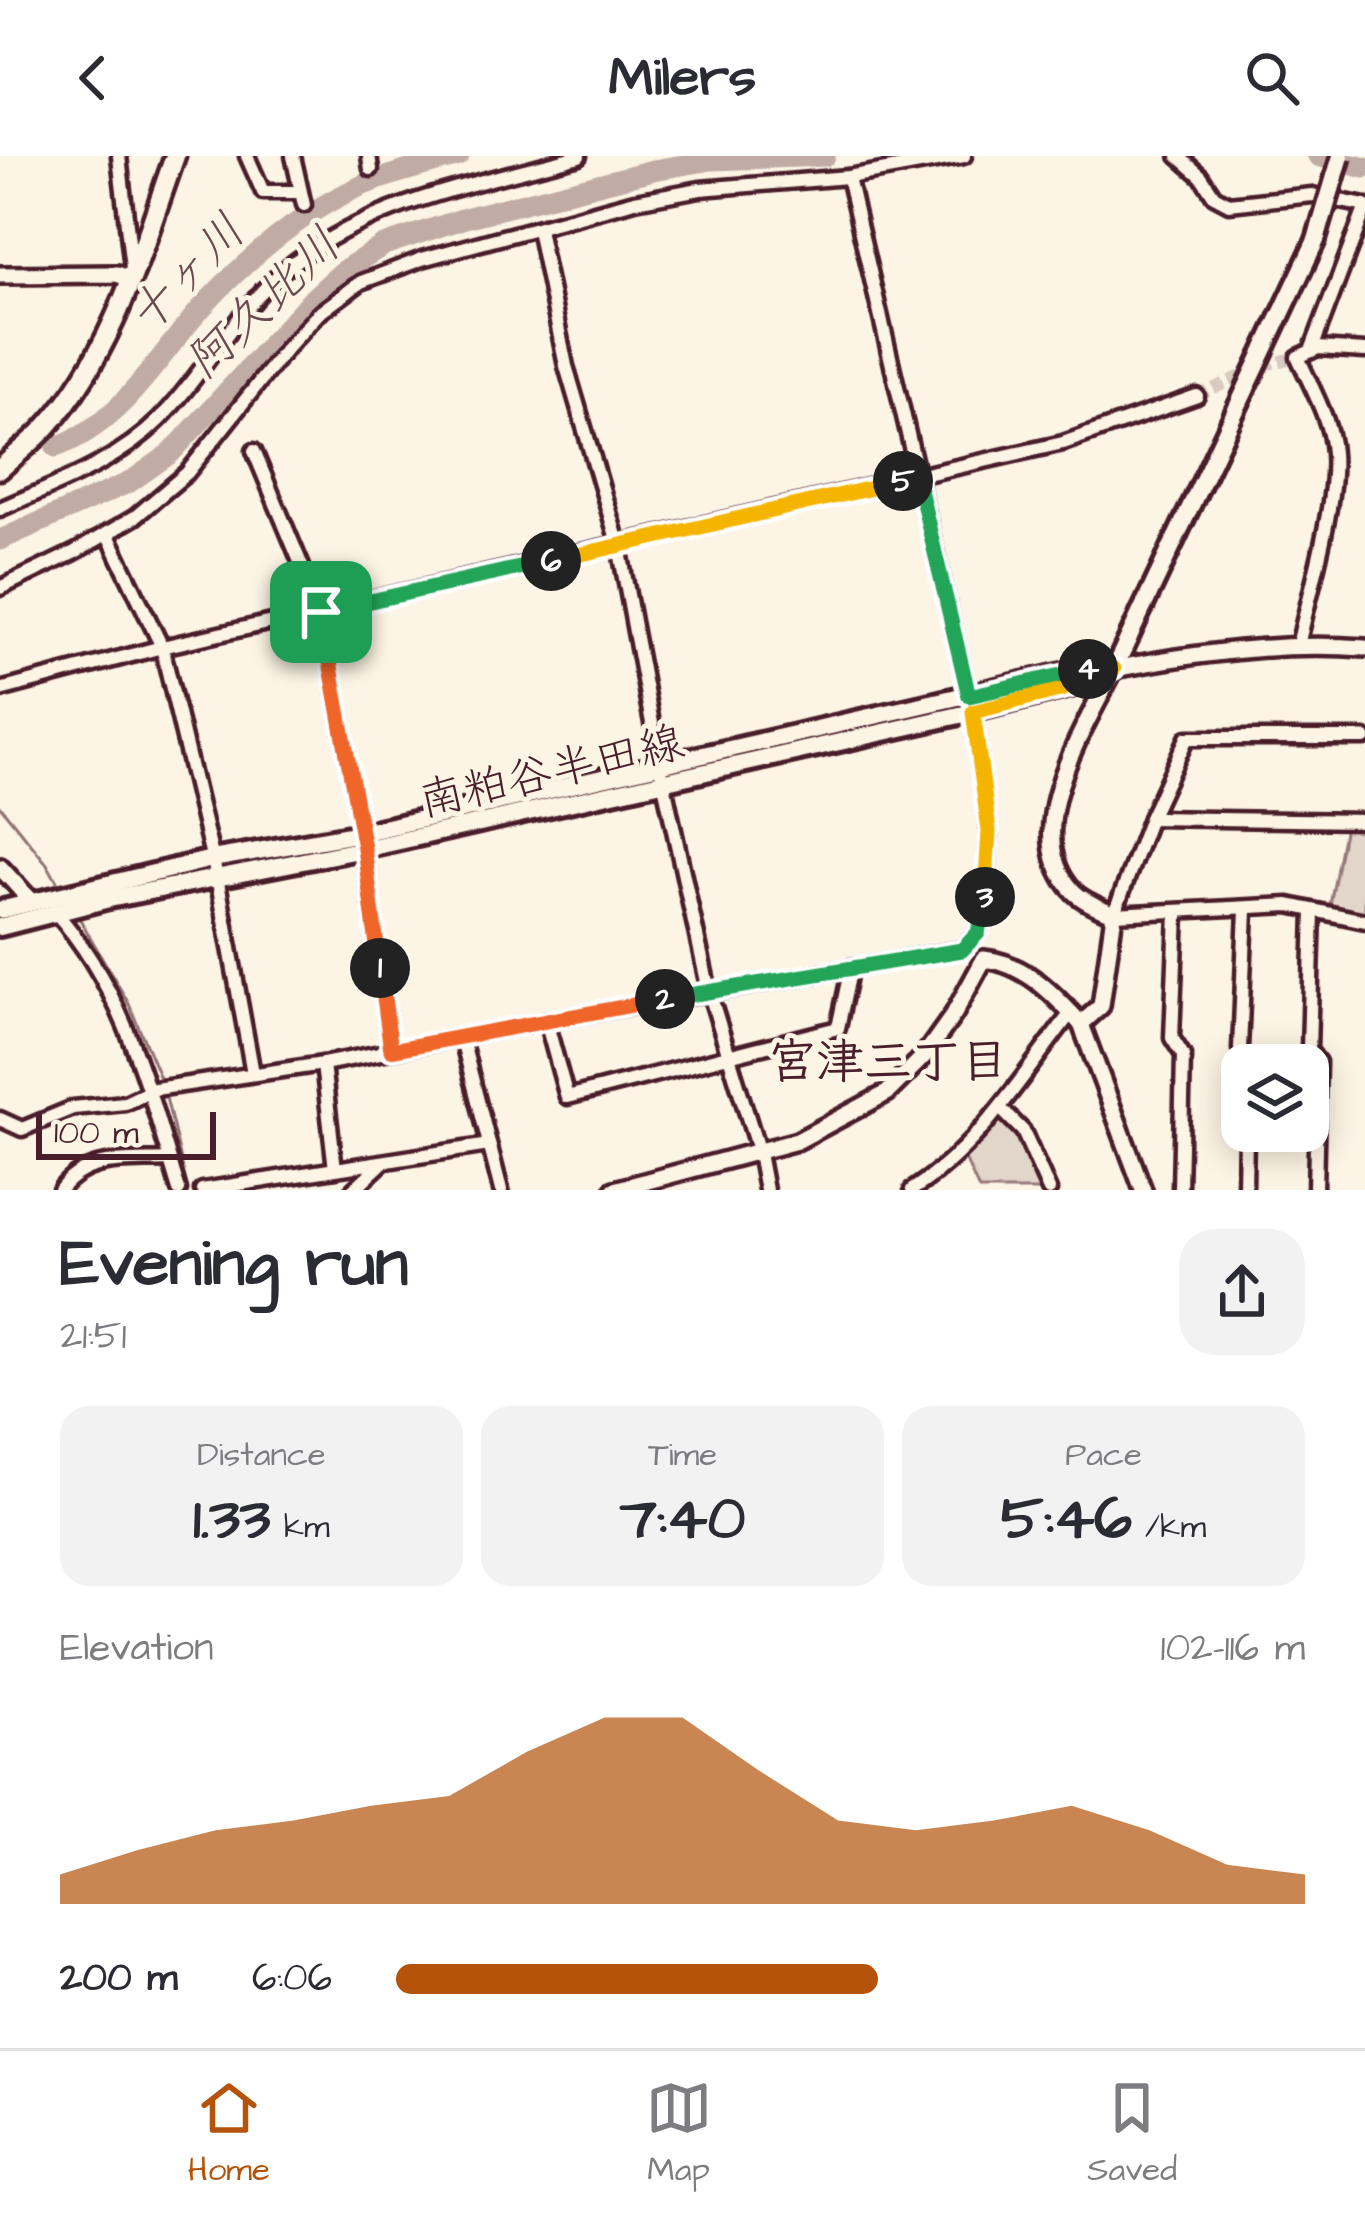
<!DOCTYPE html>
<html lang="en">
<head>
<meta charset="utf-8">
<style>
  body { margin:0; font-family:"Architects Daughter","Klee One",sans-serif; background:#f2f2f3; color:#2b2b33; height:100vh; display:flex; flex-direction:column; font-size:45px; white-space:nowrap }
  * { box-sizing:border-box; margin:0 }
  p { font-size:39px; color:#7c7c81 }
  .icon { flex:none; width:66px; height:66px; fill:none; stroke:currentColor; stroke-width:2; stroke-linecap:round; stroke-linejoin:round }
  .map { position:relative; height:1034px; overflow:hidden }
  .details { display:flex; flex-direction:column; background:#fff; flex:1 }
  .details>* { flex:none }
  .controls { position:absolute; left:1221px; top:888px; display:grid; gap:24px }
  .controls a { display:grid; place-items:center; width:108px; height:108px; border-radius:24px; background:#fff; box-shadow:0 6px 30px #0003; font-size:60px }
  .scale { position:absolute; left:36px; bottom:30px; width:180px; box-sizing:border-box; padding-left:12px; border:6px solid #4a1f2b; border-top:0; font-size:33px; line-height:42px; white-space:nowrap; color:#4a1f2b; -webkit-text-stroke:9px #fcf5e5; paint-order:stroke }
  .pin { position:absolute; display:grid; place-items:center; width:102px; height:102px; color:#fff; margin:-51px; border-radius:24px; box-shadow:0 6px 18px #0006 }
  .km { position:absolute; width:60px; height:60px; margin:-30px; border-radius:50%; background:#222; color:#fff; font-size:33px; line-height:60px; text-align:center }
  .round { display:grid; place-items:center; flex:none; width:126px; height:126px; border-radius:36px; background:#f2f2f3 }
  .overview { display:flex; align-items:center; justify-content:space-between; height:204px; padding:0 60px }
  h1 { font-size:66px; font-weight:700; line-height:90px }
  .figures { display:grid; grid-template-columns:repeat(3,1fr); gap:18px; height:204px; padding:12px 60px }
  .figures div { display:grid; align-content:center; border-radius:30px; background:#f2f2f3; text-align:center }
  .figures b { font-size:60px; font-weight:700 }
  .figures small { font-size:33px; font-weight:400 }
  .figures p { font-size:33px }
  .chart { height:336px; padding:24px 60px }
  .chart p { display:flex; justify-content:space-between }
  .chart svg { width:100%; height:216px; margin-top:12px; fill:#b45309; opacity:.7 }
  ul { padding:0 60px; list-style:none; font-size:39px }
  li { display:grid; grid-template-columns:192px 144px 1fr; align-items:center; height:90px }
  li i { height:30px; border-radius:15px; background:#b45309 }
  header { display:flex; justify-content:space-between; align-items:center; height:156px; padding:0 60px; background:#fff; font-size:54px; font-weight:700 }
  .menu { display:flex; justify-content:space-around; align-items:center; height:168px; border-top:3px solid #e1e1e2; background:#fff; font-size:33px; color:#7c7c81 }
  .menu a { display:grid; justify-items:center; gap:6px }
  .menu .current { color:#b45309 }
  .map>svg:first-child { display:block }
  .green { fill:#e2d5ca; stroke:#967a7a; stroke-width:3 }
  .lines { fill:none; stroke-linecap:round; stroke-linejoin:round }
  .stream { stroke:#917474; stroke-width:3 }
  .river { stroke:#c0aca5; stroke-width:21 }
  .minor-tunnel { stroke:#d8cac0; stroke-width:12; stroke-dasharray:12 6; stroke-linecap:butt }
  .minor-casing { stroke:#4a1f2b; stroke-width:21 }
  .tertiary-casing { stroke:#4a1f2b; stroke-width:24 }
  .secondary-casing { stroke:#4a1f2b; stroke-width:26 }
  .primary-casing { stroke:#4a1f2b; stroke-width:27 }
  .minor { stroke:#fcf5e5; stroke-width:12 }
  .tertiary { stroke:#fcf5e5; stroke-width:15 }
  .secondary { stroke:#fcf5e5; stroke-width:16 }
  .primary { stroke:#fcf5e5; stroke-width:18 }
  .secondary-bridge-casing { stroke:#4a1f2b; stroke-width:26; stroke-linecap:butt }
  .secondary-bridge { stroke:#fcf5e5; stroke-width:16 }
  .split-1-casing { stroke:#fff; stroke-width:24 }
  .split-2-casing { stroke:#fff; stroke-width:24 }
  .split-3-casing { stroke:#fff; stroke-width:24 }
  .split-4-casing { stroke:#fff; stroke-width:24 }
  .split-5-casing { stroke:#fff; stroke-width:24 }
  .split-6-casing { stroke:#fff; stroke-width:24 }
  .split-7-casing { stroke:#fff; stroke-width:24 }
  .split-1 { stroke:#f0652b; stroke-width:15 }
  .split-2 { stroke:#f0652b; stroke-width:15 }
  .split-3 { stroke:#22a559; stroke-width:15 }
  .split-4 { stroke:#f5b400; stroke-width:15 }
  .split-5 { stroke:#22a559; stroke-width:15 }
  .split-6 { stroke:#f5b400; stroke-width:15 }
  .split-7 { stroke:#22a559; stroke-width:15 }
  .labels { text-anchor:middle; stroke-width:10; stroke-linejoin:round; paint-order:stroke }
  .street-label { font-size:45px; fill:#4a1f2b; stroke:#fcf5e5 }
  .water-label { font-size:48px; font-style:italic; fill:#6d4950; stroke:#fcf5e5 }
  .neighbourhood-label { font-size:48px; font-weight:bold; fill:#4a1f2b; stroke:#fcf5e5 }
</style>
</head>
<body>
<header><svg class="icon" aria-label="back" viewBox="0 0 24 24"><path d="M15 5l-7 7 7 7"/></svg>Milers<svg class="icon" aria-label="search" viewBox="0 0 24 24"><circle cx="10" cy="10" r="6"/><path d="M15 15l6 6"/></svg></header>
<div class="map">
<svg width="1365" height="1034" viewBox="0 0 1365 1034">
  <rect width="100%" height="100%" fill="#fcf5e5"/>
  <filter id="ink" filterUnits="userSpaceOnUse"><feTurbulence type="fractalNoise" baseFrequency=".00833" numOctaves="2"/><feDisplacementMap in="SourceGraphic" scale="24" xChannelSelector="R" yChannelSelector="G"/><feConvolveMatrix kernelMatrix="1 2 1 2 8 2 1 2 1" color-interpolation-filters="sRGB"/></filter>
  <g filter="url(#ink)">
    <g class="green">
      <path d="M1346,665h19v95l-36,-6z"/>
      <path d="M1001,953l22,22 26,59h-70l-18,-40z"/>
    </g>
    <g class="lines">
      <g class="stream">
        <path d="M1357,10l8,-7"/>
        <path d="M0,650l47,58 13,23"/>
        <path d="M78,760l51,88 33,79"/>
        <path d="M165,937l23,97"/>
      </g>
      <g class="river">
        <path d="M1318,0l47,12"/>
        <path d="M56,291c69,-25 102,-93 151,-145 43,-46 95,-90 154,-116 31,-13 65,-21 98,-30"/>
        <path d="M0,384l130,-58 41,-29 140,-153 33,-30 40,-25 81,-27 188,-48 59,-10 113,-4"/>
      </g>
      <path class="minor-tunnel" d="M1197,240l71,-32 30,-7"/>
      <defs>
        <g id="minor">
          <path d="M119,0l13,112"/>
          <path d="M247,0l16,36h37"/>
          <path d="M293,0l11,49"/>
          <path d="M369,0l2,13"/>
          <path d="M1178,0l23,20 13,20 15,8 83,-9 53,11"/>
          <path d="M538,73l28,137 53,180 41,220 49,225 50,162 7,37"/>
          <path d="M1311,195l54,-142"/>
          <path d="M254,295l67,161 43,237 27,201"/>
          <path d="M0,353c56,-25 115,-45 159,-89 49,-50 81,-119 138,-160 82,-60 186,-78 282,-104"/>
          <path d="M107,377l55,114 55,230 36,196"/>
          <path d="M0,432l75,-36 60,-35 52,-44 98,-123 33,-36 43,-32 61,-23 213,-58 65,-12 148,-12 116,-21"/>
          <path d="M1298,490c11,-51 39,-144 35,-193 -2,-33 -22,-66 -35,-96l20,-9 47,3"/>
          <path d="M0,534l162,-43 901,-204 134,-47"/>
          <path d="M1365,582h-178l-37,80 -36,96 175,-9 76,16"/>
          <path d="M1150,662l215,3"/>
          <path d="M1246,754l-6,139 8,16"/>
          <path d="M1313,755l-4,139 9,12 -3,128"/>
          <path d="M55,756c70,77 94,181 124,278"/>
          <path d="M1177,757l-5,125 11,17 -3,135"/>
          <path d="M546,865l21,76 271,-69 13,-61"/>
          <path d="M462,883l39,151"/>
          <path d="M323,908l12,105"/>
          <path d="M1001,953l22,22 26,59"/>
          <path d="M0,963l22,10 51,-21 52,-5 30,-14 168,-25 223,-43 416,-72 16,-16 9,-49 2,-53 -16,-119 -125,-535"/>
          <path d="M60,1034c26,-35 68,-28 109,-30"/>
          <path d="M202,1034l287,-45"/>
          <path d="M353,1034l28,-26"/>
          <path d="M912,1034c69,-44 110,-115 159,-177"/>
          <path d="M1245,1034l1,-59"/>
        </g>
        <g id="tertiary">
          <path d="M0,119l117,-1 13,5"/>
          <path d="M0,711l32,35"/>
          <path d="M614,1034l183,-49 90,-48 37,-37 30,-42 30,-55c41,4 71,36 97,65"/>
          <path d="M1143,1034l-62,-166 20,-18 13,-92c-13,-6 -30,-12 -40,-22 -58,-60 11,-164 40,-223 83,-16 167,-27 251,-21"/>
        </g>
        <g id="secondary">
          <path d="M0,754l212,-51 149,-26 719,-164h20"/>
          <path d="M0,771l109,-28 255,-50 609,-137 98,-25 43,-18 202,-429"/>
        </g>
        <path id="primary" d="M0,313c16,-15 34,-28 48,-44 67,-75 94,-177 127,-269"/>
      </defs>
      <use href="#minor" class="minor-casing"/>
      <use href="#tertiary" class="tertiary-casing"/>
      <use href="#secondary" class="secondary-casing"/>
      <use href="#primary" class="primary-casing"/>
      <use href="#minor" class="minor"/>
      <use href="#tertiary" class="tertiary"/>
      <use href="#secondary" class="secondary"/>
      <use href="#primary" class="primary"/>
      <defs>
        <path id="secondary-bridge" d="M1316,84l25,-84"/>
      </defs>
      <use href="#secondary-bridge" class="secondary-bridge-casing"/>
      <use href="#secondary-bridge" class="secondary-bridge"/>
    </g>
  </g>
  <g class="lines" filter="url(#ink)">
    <defs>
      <path id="split-1" d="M321,456l43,236 16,120"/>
      <path id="split-2" d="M380,812l11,82 274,-51"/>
      <path id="split-3" d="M665,843l297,-49 16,-17 7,-36"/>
      <path id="split-4" d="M985,741l4,-66 -16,-119 98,-25 43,-18h-26"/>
      <path id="split-5" d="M903,325l14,-4 52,219 119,-27"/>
      <path id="split-6" d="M551,405l352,-80"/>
      <path id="split-7" d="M321,456l230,-51"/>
    </defs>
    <use href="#split-1" class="split-1-casing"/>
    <use href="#split-2" class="split-2-casing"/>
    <use href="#split-3" class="split-3-casing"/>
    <use href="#split-4" class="split-4-casing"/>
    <use href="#split-5" class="split-5-casing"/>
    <use href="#split-6" class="split-6-casing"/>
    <use href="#split-7" class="split-7-casing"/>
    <use href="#split-1" class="split-1"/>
    <use href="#split-2" class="split-2"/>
    <use href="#split-3" class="split-3"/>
    <use href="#split-4" class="split-4"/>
    <use href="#split-5" class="split-5"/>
    <use href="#split-6" class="split-6"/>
    <use href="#split-7" class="split-7"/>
  </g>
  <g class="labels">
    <g class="street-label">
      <text transform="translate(551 614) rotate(-13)" y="16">南粕谷半田線</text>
    </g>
    <g class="water-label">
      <text transform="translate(185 117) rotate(-46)" y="17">十ヶ川</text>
      <text transform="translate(262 146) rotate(-44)" y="17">阿久比川</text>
    </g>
    <g class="neighbourhood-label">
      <text x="888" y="921">宮津三丁目</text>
    </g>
  </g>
</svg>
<div class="controls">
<a><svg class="icon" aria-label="layers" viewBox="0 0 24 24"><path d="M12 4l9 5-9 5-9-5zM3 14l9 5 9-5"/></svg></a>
</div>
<div class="scale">100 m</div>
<div class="pin" style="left:321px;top:456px;background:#1e9e55"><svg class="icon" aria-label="arrive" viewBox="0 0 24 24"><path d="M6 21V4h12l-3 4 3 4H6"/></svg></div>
<b class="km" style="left:380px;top:812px">1</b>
<b class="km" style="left:665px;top:843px">2</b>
<b class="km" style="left:985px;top:741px">3</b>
<b class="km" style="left:1088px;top:513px">4</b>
<b class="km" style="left:903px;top:325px">5</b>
<b class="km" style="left:551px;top:405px">6</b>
</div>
<section class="details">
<div class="overview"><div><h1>Evening run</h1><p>21:51</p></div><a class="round"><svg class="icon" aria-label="share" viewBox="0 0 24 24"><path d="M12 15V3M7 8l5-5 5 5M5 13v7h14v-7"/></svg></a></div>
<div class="figures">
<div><p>Distance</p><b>1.33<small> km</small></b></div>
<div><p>Time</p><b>7:40</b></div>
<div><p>Pace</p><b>5:46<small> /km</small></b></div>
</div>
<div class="chart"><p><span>Elevation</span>102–116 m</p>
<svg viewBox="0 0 160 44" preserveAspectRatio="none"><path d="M0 44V38L10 33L20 29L30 27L40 24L50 22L60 13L70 6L80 6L90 17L100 27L110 29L120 27L130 24L140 29L150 36L160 38V44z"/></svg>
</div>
<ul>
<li><b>200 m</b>6:06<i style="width:53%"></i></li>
</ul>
</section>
<nav class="menu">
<a class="current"><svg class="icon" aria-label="home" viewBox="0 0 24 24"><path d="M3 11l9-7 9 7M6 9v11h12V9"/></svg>Home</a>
<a><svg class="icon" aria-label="map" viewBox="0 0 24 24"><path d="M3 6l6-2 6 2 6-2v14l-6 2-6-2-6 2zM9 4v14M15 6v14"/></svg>Map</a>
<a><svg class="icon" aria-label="saved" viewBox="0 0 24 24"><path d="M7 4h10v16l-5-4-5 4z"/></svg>Saved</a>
</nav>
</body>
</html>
